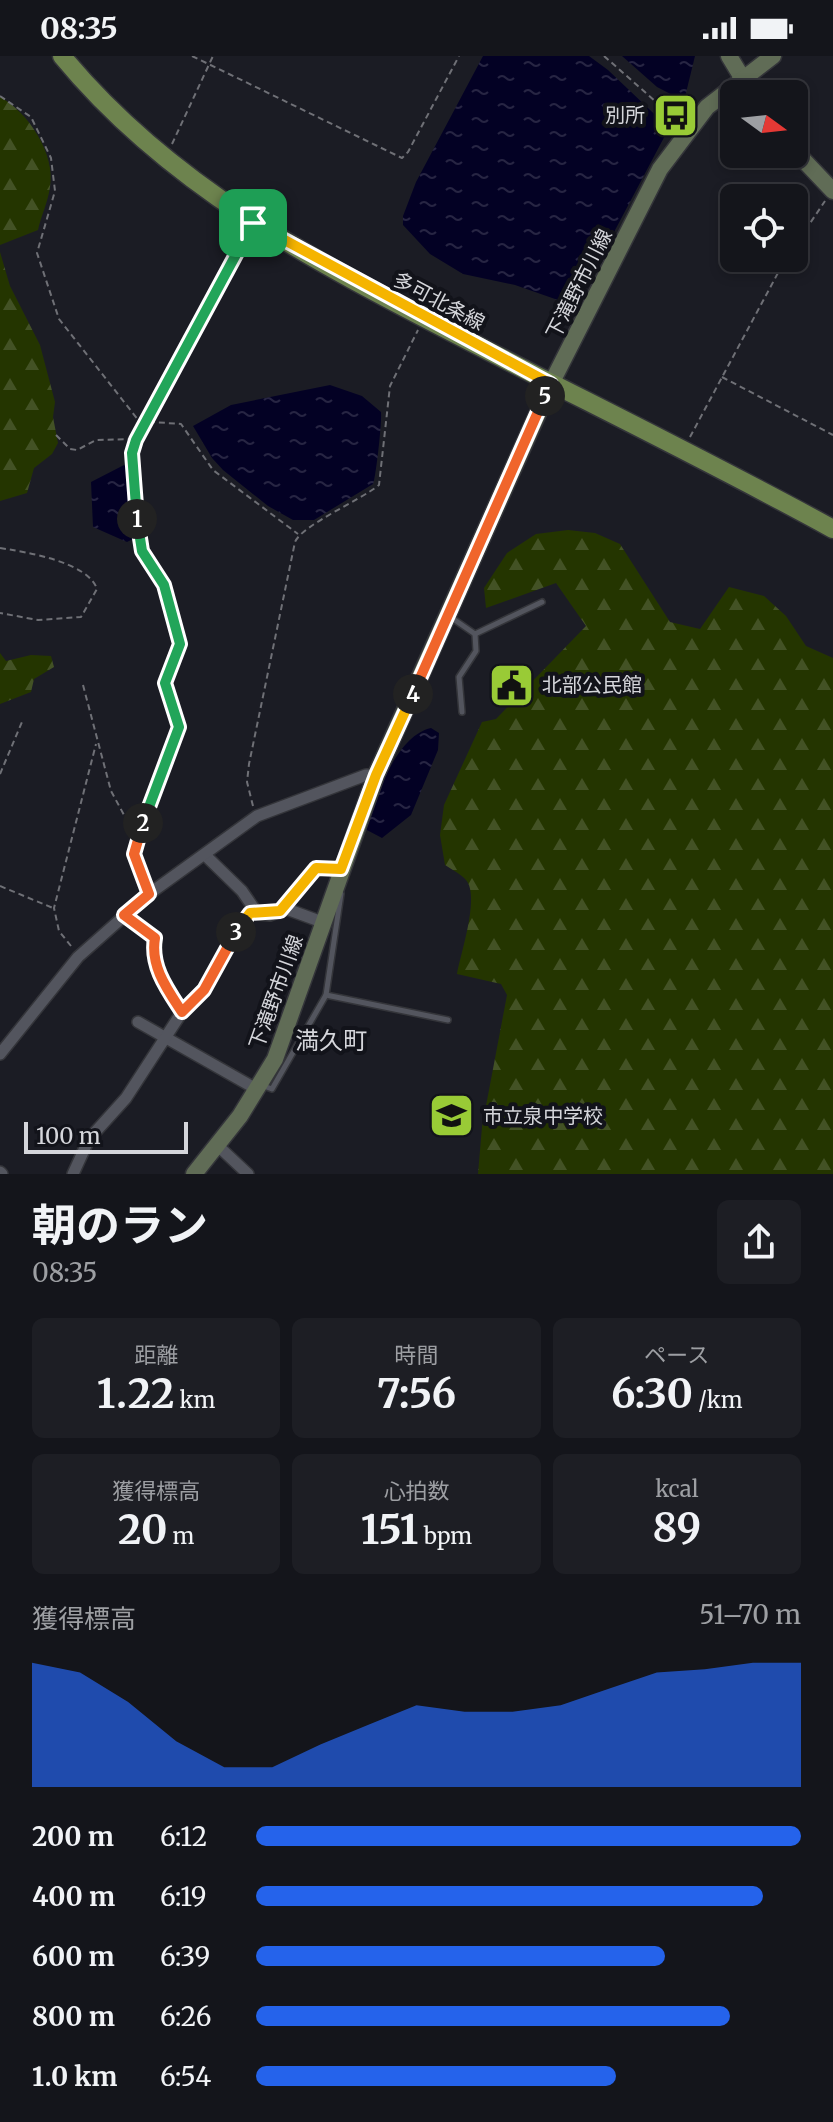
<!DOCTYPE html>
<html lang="ja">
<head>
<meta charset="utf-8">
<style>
  body { margin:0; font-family:Merriweather,"Noto Sans JP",serif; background:#1d1e24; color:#f1f3f6; height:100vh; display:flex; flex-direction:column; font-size:30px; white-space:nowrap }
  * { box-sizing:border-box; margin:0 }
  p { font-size:26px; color:#9d9fa3 }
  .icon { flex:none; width:44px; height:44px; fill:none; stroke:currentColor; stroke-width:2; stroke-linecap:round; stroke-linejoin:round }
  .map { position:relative; height:1118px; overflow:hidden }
  .side { display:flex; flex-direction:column; background:#14151b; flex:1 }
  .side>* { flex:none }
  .needle { width:52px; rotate:105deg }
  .buttons { position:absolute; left:720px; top:24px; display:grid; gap:16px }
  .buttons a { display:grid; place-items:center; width:88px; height:88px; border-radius:12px; background:#14151b; box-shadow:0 4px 12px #0003,0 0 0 2px #33343a; font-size:40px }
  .scale { position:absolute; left:24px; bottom:20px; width:164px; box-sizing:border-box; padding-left:8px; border:4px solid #d5d6db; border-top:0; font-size:22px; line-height:28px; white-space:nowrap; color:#d5d6db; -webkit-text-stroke:6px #12131a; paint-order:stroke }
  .pin { position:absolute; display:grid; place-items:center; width:68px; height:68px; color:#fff; margin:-34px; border-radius:16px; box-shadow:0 4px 12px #0006 }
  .km { position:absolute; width:40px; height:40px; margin:-20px; border-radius:50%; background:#222; color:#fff; font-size:22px; line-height:40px; text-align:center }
  .round { display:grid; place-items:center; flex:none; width:84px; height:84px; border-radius:12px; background:#1d1e24 }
  .summary { display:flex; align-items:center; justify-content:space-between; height:136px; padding:0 32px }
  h1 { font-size:44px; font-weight:700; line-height:60px }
  .figures { display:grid; grid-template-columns:repeat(3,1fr); gap:12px; height:136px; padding:8px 32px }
  .figures div { display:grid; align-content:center; border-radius:12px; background:#1d1e24; text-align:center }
  .figures b { font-size:40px; font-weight:700 }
  .figures small { font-size:22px; font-weight:400 }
  .figures p { font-size:22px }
  .chart { height:224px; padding:16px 32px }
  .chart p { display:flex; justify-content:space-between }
  .chart svg { width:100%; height:144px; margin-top:8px; fill:#2563eb; opacity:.7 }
  ul { padding:0 32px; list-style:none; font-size:26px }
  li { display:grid; grid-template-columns:128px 96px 1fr; align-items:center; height:60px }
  li i { height:20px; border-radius:10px; background:#2563eb }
  .status { display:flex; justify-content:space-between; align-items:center; height:56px; padding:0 40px; background:#14151b; direction:ltr }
  .status svg { height:22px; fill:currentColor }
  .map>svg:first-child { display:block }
  .forest { fill:url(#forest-firs) }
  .water { fill:url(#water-ripples) }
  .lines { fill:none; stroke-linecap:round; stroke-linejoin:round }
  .lane-casing { stroke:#34353a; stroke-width:8 }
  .street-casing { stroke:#34353a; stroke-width:14 }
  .secondary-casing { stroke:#34353a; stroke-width:19 }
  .primary-casing { stroke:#34353a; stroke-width:21 }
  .path { stroke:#6f7076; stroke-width:2; stroke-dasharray:6 4; stroke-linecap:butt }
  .lane { stroke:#53555e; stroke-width:5 }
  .street { stroke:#53555e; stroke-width:11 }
  .secondary { stroke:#606c56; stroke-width:16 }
  .primary { stroke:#6d834e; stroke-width:18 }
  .split-1-casing { stroke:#fff; stroke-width:16 }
  .split-2-casing { stroke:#fff; stroke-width:16 }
  .split-3-casing { stroke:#fff; stroke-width:16 }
  .split-4-casing { stroke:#fff; stroke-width:16 }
  .split-5-casing { stroke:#fff; stroke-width:16 }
  .split-6-casing { stroke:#fff; stroke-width:16 }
  .split-1 { stroke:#22a559; stroke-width:10 }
  .split-2 { stroke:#22a559; stroke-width:10 }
  .split-3 { stroke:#f0652b; stroke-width:10 }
  .split-4 { stroke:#f5b400; stroke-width:10 }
  .split-5 { stroke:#f0652b; stroke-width:10 }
  .split-6 { stroke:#f5b400; stroke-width:10 }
  .labels { text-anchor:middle; stroke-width:8; stroke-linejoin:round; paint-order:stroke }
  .poi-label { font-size:20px; fill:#d5d6db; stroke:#12131a; text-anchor:start }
  .street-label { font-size:20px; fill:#d5d6db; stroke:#12131a }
  .quarter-label { font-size:24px; fill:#d5d6db; stroke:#12131a }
</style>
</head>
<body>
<div class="status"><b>08:35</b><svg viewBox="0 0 49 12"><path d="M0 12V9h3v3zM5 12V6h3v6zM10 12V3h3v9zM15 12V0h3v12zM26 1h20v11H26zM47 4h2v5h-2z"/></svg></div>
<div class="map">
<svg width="833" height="1118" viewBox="0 0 833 1118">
  <defs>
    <pattern id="forest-firs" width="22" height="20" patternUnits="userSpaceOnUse" patternTransform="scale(2)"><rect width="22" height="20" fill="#243500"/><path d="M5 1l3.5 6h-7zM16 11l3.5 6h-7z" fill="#435225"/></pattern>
    <pattern id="water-ripples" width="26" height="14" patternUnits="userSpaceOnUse" patternTransform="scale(2)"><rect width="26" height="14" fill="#030124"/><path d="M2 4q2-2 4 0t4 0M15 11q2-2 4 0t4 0" fill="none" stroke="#272543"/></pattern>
  </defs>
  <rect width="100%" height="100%" fill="#1b1c24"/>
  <g class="forest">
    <path d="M0,41c28,15 56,57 50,90 -2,15 -9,29 -12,43l-38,15z"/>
    <path d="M0,196l10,34 30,59 15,57 -2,15 5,26 -6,11 -18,14 -7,25 -27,8z"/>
    <path d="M568,474l27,3 25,11 50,78 30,7 29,-42 35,9 22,20 20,30 27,12v516h-355l4,-47 25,-132 -6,-11 -44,-10c4,-22 23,-78 9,-94 -5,-6 -15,-11 -21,-15l-5,-30 4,-30 38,-83 14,-3 90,-93 -30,-43 -70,25 -2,-20 23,-35 29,-19z"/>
    <path d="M0,597l6,8 25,-6 20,1 3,11 -20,12 -3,13 -31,12z"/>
  </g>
  <g class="water">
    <path d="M483,0h106l19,14 61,58 -94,178 -60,-21 -52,-11 -33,-20 -27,-29v-9l13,-34z"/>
    <path d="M622,0h73l-11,45 -27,-14z"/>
    <path d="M330,329l32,11 19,16c1,10 -5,64 -8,72l-59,36h-21l-25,-14 -45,-36 -11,-12 -19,-32 38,-21z"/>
    <path d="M124,409l5,3 4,71 -6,3 -34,-15 -2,-45z"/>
    <path d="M431,672l8,5 -1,17 -27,65 -29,23 -19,-10c14,-30 32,-92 68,-100z"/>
  </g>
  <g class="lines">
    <defs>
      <g id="lane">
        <path d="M449,560l26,18 67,-32"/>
        <path d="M462,656l-3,-35 17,-26 -1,-17"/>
        <path d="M326,939l122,25"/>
        <path d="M261,1029l11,4 54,-94 15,-101"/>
      </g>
      <g id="street">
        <path d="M205,799l37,36 15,22"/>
        <path d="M284,852l38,14"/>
        <path d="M124,859l31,23c-5,28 12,51 27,74"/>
        <path d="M138,966l120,68"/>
        <path d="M0,998l78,-97 71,-63 108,-78 109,-41h10"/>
        <path d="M216,1088l32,30"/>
        <path d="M0,1116l2,2"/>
        <path d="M73,1118l16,-35 37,-41 56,-86 22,-22 37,-68 9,-9 20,2 10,-4 36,-43 25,1"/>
      </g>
      <g id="secondary">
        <path d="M729,0l23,38"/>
        <path d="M794,94l39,41"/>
        <path d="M194,1118l46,-58 35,-57 101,-284 175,-391 109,-215 47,-62 66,-51"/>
      </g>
      <path id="primary" d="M62,0c107,130 252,205 399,281 124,64 250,125 372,192"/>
    </defs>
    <use href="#lane" class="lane-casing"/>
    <use href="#street" class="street-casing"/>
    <use href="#secondary" class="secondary-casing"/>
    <use href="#primary" class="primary-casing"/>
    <g class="path">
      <path d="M192,0l210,102 6,-6 51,-96"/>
      <path d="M604,0l76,67"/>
      <path d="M0,40l31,21 20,41 4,33 -18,62 22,66 80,102 42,3 32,46 85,64"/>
      <path d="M172,88l41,-88"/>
      <path d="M794,191l31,-46"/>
      <path d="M722,321l111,58"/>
      <path d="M56,379l14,14 7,1 19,-10 38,-1"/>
      <path d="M690,381l96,-179"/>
      <path d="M0,492c26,4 88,14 97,41l-16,28 -43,3 -38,-7"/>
      <path d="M83,629l28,106 25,46"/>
      <path d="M0,718l22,-52"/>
      <path d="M253,750l-6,-24 2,-18 46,-222c7,-17 66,-42 84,-57l11,-99 28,-56"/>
      <path d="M143,827l-9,-29 3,-16 42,-111 -14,-44 14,-34v-10l-15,-54 -25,-42 -7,-90 115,-218"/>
      <path d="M0,830l53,22"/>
      <path d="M71,890l-12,-15 -5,-23 42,-164"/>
    </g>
    <use href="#lane" class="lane"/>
    <use href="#street" class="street"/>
    <use href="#secondary" class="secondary"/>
    <use href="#primary" class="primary"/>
  </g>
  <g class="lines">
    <defs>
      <path id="split-1" d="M137,463l-5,-66 4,-13 117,-217"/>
      <path id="split-2" d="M137,463l5,32 22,34 16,59 -15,39 14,44 -36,96"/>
      <path id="split-3" d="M143,767l-9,31 15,40 -25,21 31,23c-5,28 12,51 27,74l22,-22 32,-58"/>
      <path id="split-4" d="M236,876l14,-19 30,-2 36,-43 25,1 35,-94 37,-81"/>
      <path id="split-5" d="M413,638l132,-298"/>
      <path id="split-6" d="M253,167l298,161 -6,12"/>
    </defs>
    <use href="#split-1" class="split-1-casing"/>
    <use href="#split-2" class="split-2-casing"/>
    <use href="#split-3" class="split-3-casing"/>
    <use href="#split-4" class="split-4-casing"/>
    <use href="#split-5" class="split-5-casing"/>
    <use href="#split-6" class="split-6-casing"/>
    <use href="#split-1" class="split-1"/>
    <use href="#split-2" class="split-2"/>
    <use href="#split-3" class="split-3"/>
    <use href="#split-4" class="split-4"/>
    <use href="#split-5" class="split-5"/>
    <use href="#split-6" class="split-6"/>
  </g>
  <defs>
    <symbol id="bus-square" viewBox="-11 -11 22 22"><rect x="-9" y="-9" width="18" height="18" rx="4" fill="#99cb36" stroke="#12131a"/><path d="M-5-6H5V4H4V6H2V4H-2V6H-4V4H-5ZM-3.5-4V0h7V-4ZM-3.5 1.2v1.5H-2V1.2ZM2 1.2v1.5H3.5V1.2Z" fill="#111"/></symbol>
    <symbol id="civic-square" viewBox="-11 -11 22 22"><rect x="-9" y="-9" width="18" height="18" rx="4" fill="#99cb36" stroke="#12131a"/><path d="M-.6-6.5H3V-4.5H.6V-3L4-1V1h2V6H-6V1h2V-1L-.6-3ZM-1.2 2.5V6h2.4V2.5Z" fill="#111"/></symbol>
    <symbol id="school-square" viewBox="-11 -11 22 22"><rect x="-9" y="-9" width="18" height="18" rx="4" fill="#99cb36" stroke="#12131a"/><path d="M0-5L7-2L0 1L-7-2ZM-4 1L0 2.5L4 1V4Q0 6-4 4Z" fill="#111"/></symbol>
  </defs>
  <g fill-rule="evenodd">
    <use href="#bus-square" x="650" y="34" width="51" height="51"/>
    <use href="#civic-square" x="486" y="604" width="51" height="51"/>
    <use href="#school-square" x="426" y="1034" width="51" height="51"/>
  </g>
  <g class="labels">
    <g class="poi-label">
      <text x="645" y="66" text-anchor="end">別所</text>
      <text x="542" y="636">北部公民館</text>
      <text x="483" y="1067">市立泉中学校</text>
    </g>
    <g class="street-label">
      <text transform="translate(579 228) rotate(-63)" y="7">下滝野市川線</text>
      <text transform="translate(439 245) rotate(28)" y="7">多可北条線</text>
      <text transform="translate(276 936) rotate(-70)" y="7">下滝野市川線</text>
    </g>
    <g class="quarter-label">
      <text x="331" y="993">満久町</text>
    </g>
  </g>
</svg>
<div class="buttons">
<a><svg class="needle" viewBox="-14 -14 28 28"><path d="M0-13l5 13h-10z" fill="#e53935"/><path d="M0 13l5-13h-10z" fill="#9d9fa3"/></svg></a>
<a><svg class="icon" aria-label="locate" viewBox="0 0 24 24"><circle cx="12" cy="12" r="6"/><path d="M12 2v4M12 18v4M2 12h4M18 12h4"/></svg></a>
</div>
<div class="scale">100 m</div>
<div class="pin" style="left:253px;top:167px;background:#1e9e55"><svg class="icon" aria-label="arrive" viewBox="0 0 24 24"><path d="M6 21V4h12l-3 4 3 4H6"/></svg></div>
<b class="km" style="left:137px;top:463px">1</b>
<b class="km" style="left:143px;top:767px">2</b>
<b class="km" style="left:236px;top:876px">3</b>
<b class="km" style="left:413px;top:638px">4</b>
<b class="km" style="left:545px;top:340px">5</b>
</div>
<section class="side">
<div class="summary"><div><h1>朝のラン</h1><p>08:35</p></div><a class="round"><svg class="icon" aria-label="share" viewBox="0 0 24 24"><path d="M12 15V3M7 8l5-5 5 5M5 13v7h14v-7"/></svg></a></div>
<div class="figures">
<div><p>距離</p><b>1.22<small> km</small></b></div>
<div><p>時間</p><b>7:56</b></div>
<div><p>ペース</p><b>6:30<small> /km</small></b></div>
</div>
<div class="figures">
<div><p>獲得標高</p><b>20<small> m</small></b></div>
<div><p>心拍数</p><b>151<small> bpm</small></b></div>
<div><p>kcal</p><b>89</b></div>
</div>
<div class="chart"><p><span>獲得標高</span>51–70 m</p>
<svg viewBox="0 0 160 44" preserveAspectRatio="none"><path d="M0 44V6L10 9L20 18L30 30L40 38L50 38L60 31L70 25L80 19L90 21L100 21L110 19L120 14L130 9L140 8L150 6L160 6V44z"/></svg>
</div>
<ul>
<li><b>200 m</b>6:12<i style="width:100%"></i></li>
<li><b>400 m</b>6:19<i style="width:93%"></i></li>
<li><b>600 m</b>6:39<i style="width:75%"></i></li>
<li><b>800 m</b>6:26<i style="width:87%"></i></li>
<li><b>1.0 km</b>6:54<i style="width:66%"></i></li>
</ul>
</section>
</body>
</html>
